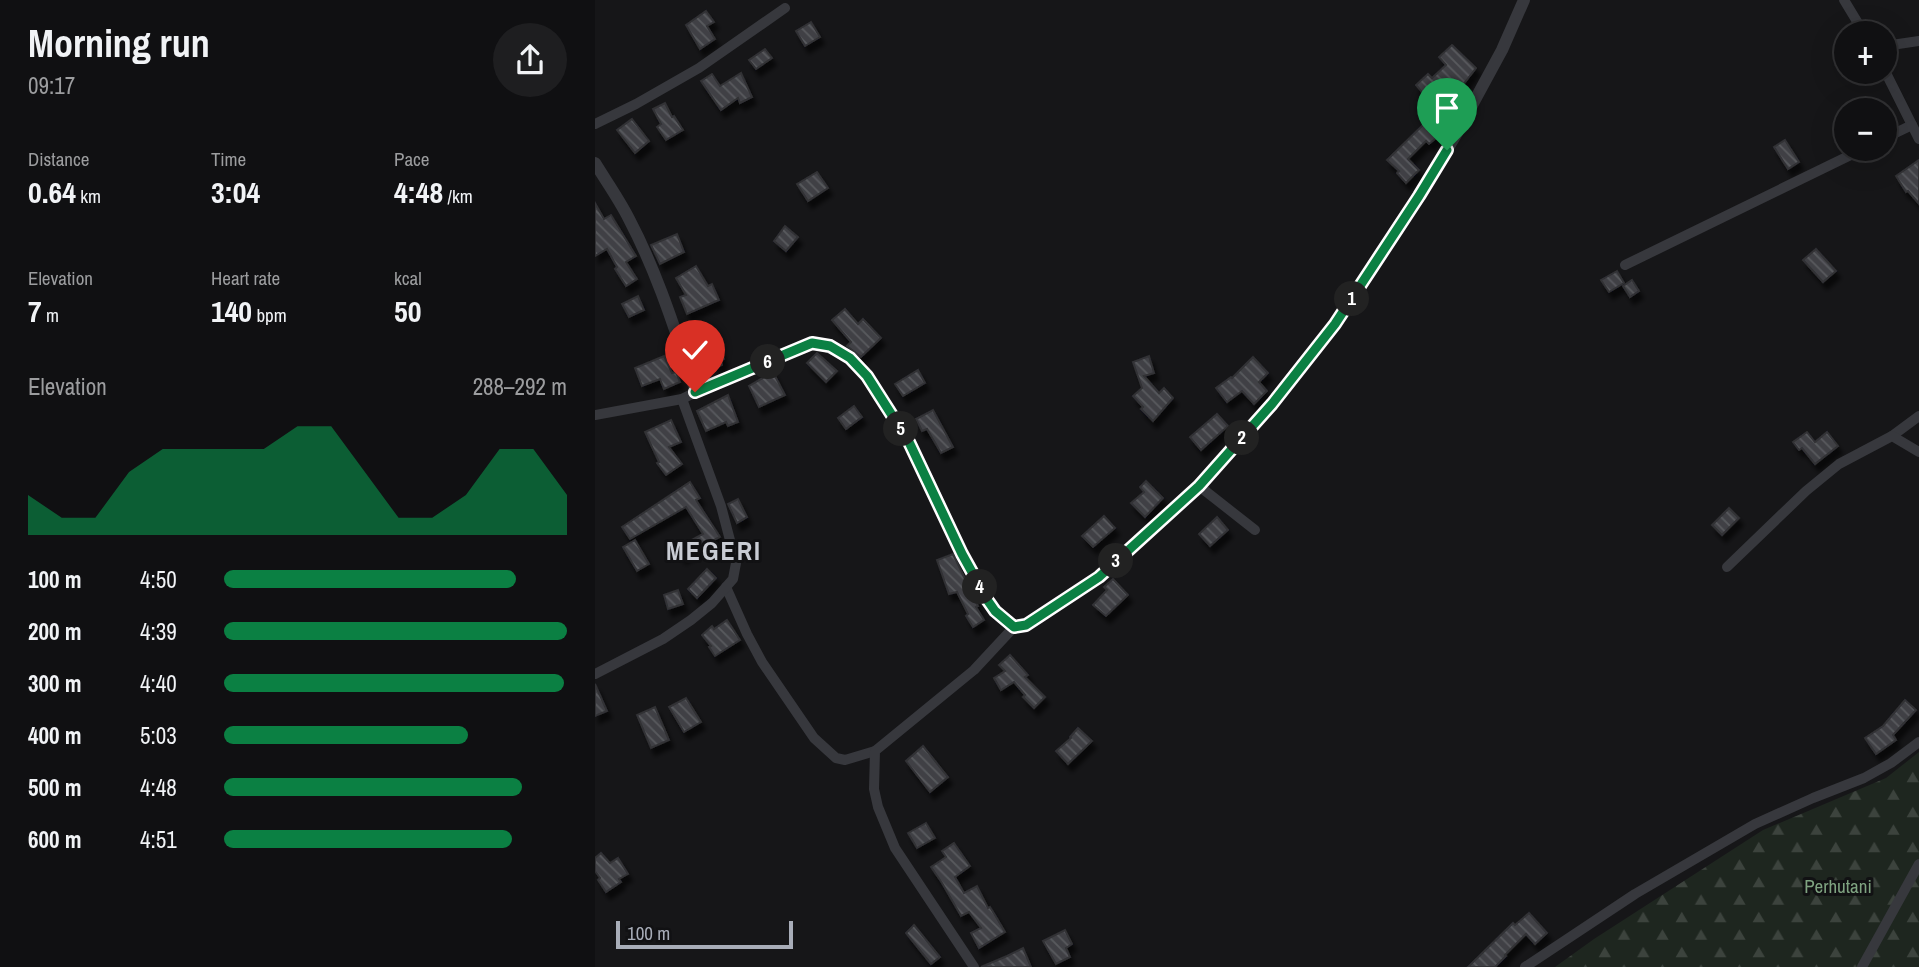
<!DOCTYPE html>
<html lang="en">
<head>
<meta charset="utf-8">
<style>
  body { margin:0; font-family:"Archivo Narrow",sans-serif; background:#1e1e20; color:#f1f3f6; height:100vh; display:flex; flex-direction:column; font-size:26px; white-space:nowrap }
  * { box-sizing:border-box; margin:0 }
  p { font-size:23px; color:#9c9d9f }
  .icon { flex:none; width:38px; height:38px; fill:none; stroke:currentColor; stroke-width:2; stroke-linecap:round; stroke-linejoin:round }
  .map { position:relative; flex:1; overflow:hidden }
  .panel { display:flex; flex-direction:column; background:#101012; width:595px }
  .panel>* { flex:none }
  .controls { position:absolute; left:1239px; top:21px; display:grid; gap:14px }
  .controls a { display:grid; place-items:center; width:63px; height:63px; border-radius:50%; background:#101012; box-shadow:0 7px 28px #0002,0 0 0 2px #303032; font-size:35px }
  .scale { position:absolute; left:21px; bottom:18px; width:177px; box-sizing:border-box; padding-left:7px; border:4px solid #a8adb8; border-top:0; font-size:19px; line-height:24px; white-space:nowrap; color:#a8adb8; -webkit-text-stroke:5px #111113; paint-order:stroke }
  .pin { position:absolute; display:grid; place-items:center; width:60px; height:60px; color:#fff; margin:-72px -30px; border-radius:50% 50% 50% 0; rotate:-45deg; box-shadow:0 0 7px #0007 }
  .pin .icon { rotate:45deg }
  .km { position:absolute; width:35px; height:35px; margin:-18px; border-radius:50%; background:#222; color:#fff; font-size:19px; line-height:35px; text-align:center }
  .round { display:grid; place-items:center; flex:none; width:74px; height:74px; border-radius:37px; background:#1e1e20 }
  .head { display:flex; align-items:center; justify-content:space-between; height:119px; padding:0 28px }
  h1 { font-size:38px; font-weight:700; line-height:52px }
  .stats { display:grid; grid-template-columns:repeat(3,1fr); gap:10px; height:119px; padding:7px 28px }
  .stats div { display:grid; align-content:center }
  .stats b { font-size:30px; font-weight:700 }
  .stats small { font-size:19px; font-weight:400 }
  .stats p { font-size:19px }
  .chart { height:196px; padding:14px 28px }
  .chart p { display:flex; justify-content:space-between }
  .chart svg { width:100%; height:126px; margin-top:7px; fill:#0b8043; opacity:.7 }
  ul { padding:0 28px; list-style:none; font-size:23px }
  li { display:grid; grid-template-columns:112px 84px 1fr; align-items:center; height:52px }
  li i { height:18px; border-radius:9px; background:#0b8043 }
  main { display:flex; flex:1; min-height:0 }
  .map>svg:first-child { display:block }
  .forest { fill:url(#forest-firs) }
  .building { fill:url(#building-back-hatch); stroke:#303034; stroke-width:2; filter:url(#shadow) }
  .lines { fill:none; stroke-linecap:round; stroke-linejoin:round }
  .minor { stroke:#37383d; stroke-width:10 }
  .tertiary { stroke:#37383d; stroke-width:12 }
  .route-casing { stroke:#fff; stroke-width:14 }
  .route { stroke:#0b8043; stroke-width:9 }
  .labels { text-anchor:middle; stroke-width:6; stroke-linejoin:round; paint-order:stroke }
  .park-label { font-size:19px; fill:#7fa381; stroke:#111113 }
  .district-label { font-size:26px; font-weight:bold; letter-spacing:2px; fill:#c9ccd4; stroke:#111113 }
</style>
</head>
<body>
<main>
<section class="panel">
<div class="head"><div><h1>Morning run</h1><p>09:17</p></div><a class="round"><svg class="icon" aria-label="share" viewBox="0 0 24 24"><path d="M12 15V3M7 8l5-5 5 5M5 13v7h14v-7"/></svg></a></div>
<div class="stats">
<div><p>Distance</p><b>0.64<small> km</small></b></div>
<div><p>Time</p><b>3:04</b></div>
<div><p>Pace</p><b>4:48<small> /km</small></b></div>
</div>
<div class="stats">
<div><p>Elevation</p><b>7<small> m</small></b></div>
<div><p>Heart rate</p><b>140<small> bpm</small></b></div>
<div><p>kcal</p><b>50</b></div>
</div>
<div class="chart"><p><span>Elevation</span>288–292 m</p>
<svg viewBox="0 0 160 44" preserveAspectRatio="none"><path d="M0 44V30L10 38L20 38L30 22L40 14L50 14L60 14L70 14L80 6L90 6L100 22L110 38L120 38L130 30L140 14L150 14L160 30V44z"/></svg>
</div>
<ul>
<li><b>100 m</b>4:50<i style="width:85%"></i></li>
<li><b>200 m</b>4:39<i style="width:100%"></i></li>
<li><b>300 m</b>4:40<i style="width:99%"></i></li>
<li><b>400 m</b>5:03<i style="width:71%"></i></li>
<li><b>500 m</b>4:48<i style="width:87%"></i></li>
<li><b>600 m</b>4:51<i style="width:84%"></i></li>
</ul>
</section>
<div class="map">
<svg width="1324" height="967" viewBox="0 0 1324 967">
  <defs>
    <pattern id="forest-firs" width="22" height="20" patternUnits="userSpaceOnUse" patternTransform="scale(1.75)"><rect width="22" height="20" fill="#1e261f"/><path d="M5 1l3.5 6h-7zM16 11l3.5 6h-7z" fill="#3c433d"/></pattern>
    <pattern id="building-back-hatch" width="6" height="6" patternUnits="userSpaceOnUse" patternTransform="scale(1.75)"><rect width="6" height="6" fill="#404145"/><path d="M-1 5l2 2M0 0l6 6M5-1l2 2" fill="none" stroke="#595a5e"/></pattern>
    <filter id="shadow"><feDropShadow dx="4" dy="7" stdDeviation="2" flood-color="#0009"/></filter>
  </defs>
  <rect width="100%" height="100%" fill="#161618"/>
  <path class="forest" d="M1324,752v215h-364l39,-28 169,-109 123,-52z"/>
  <g class="building">
    <path d="M111,11l8,11 -7,4 8,13 -15,10 -14,-24z"/>
    <path d="M216,22l9,15 -15,9 -9,-15z"/>
    <path d="M857,45l24,23 -14,18 -6,-5 -12,11 1,1 -12,12 -17,-20 12,-11 4,4 14,-13 -7,-8z"/>
    <path d="M170,49l7,9 -16,11 -7,-9z"/>
    <path d="M146,73l11,24 -12,6 -2,-5 -17,12 -20,-29 11,-7 8,12z"/>
    <path d="M70,103l7,14 2,-1 9,14 -17,10 -9,-13 4,-3 -8,-15z"/>
    <path d="M37,119l17,22 -14,12 -18,-23z"/>
    <path d="M832,121l13,14 -11,9 -3,-3 -18,18 11,11 -13,13 -9,-10 2,-2 -12,-11z"/>
    <path d="M1190,140l14,22 -11,7 -14,-22z"/>
    <path d="M1324,160v44l-11,-13 -2,1 -10,-16z"/>
    <path d="M222,172l11,16 -20,13 -11,-17z"/>
    <path d="M0,203l9,16 7,-4 25,41 -10,6 11,17 -11,7 -11,-17 2,-2 -10,-18 -12,7z"/>
    <path d="M190,226l13,11 -12,14 -12,-10z"/>
    <path d="M82,234l7,18 -24,12 -9,-19z"/>
    <path d="M1221,249l20,22 -13,11 -20,-22z"/>
    <path d="M101,266l12,20 4,-2 7,16 -32,14 -7,-17 6,-2 -10,-17z"/>
    <path d="M1022,271l7,12 -15,9 -8,-12z"/>
    <path d="M1037,280l7,11 -9,6 -7,-11z"/>
    <path d="M43,296l6,14 -15,7 -7,-13z"/>
    <path d="M250,309l13,15 5,-5 18,19 -20,19 -14,-11 4,-4 -19,-22z"/>
    <path d="M115,329l6,19 2,-1 6,12 -3,2 1,4 -5,2 -11,-21 -7,3 -5,-14z"/>
    <path d="M222,353l20,18 -11,11 -19,-19z"/>
    <path d="M69,356l8,17 4,-1 4,10 -16,7 -4,-10 -18,7 -7,-18z"/>
    <path d="M554,356l5,17 -10,3 15,17 5,-5 9,10 -20,23 -12,-12 2,-2 -10,-11 9,-8 -9,-26z"/>
    <path d="M658,357l15,16 -9,9 8,9 -13,13 -12,-13 -15,11 -11,-14 15,-11 1,1z"/>
    <path d="M323,370l7,13 -22,13 -8,-12z"/>
    <path d="M178,372l12,23 -26,12 -10,-21z"/>
    <path d="M133,395l10,27 -10,4 -2,-4 -20,9 -9,-20z"/>
    <path d="M259,406l8,11 -16,12 -8,-11z"/>
    <path d="M338,410l20,37 -12,6 -14,-24 -5,2 -6,-12z"/>
    <path d="M622,414l11,12 -27,24 -11,-13z"/>
    <path d="M76,420l10,22 -12,5 13,17 -16,11 -9,-12 2,-1 -14,-30z"/>
    <path d="M1212,432l8,10 12,-10 11,14 -23,18 -13,-16 -3,2 -6,-8z"/>
    <path d="M551,481l17,17 -18,19 -14,-14 13,-11 -4,-5z"/>
    <path d="M95,482l10,16 -4,2 24,37 -38,20 -5,-9 26,-14 -17,-27 -56,32 -8,-12z"/>
    <path d="M143,499l9,18 -10,6 -9,-19z"/>
    <path d="M1134,508l10,10 -17,17 -10,-10z"/>
    <path d="M509,516l11,12 -22,19 -11,-11z"/>
    <path d="M622,517l11,13 -18,16 -11,-12z"/>
    <path d="M40,540l14,24 -12,7 -14,-24z"/>
    <path d="M358,554l25,52 -2,1 8,13 -11,7 -7,-11 2,-2 -11,-22 -8,2 -12,-34z"/>
    <path d="M112,569l9,9 -19,20 -9,-9z"/>
    <path d="M518,579l15,16 -22,21 -13,-11 14,-15 -3,-3z"/>
    <path d="M83,590l5,14 -15,5 -4,-14z"/>
    <path d="M132,620l13,20 -25,16 -6,-9 2,-1 -9,-11 10,-9 2,3z"/>
    <path d="M415,655l18,20 -3,2 20,20 -11,11 -11,-11 2,-2 -11,-13 -13,8 -7,-12 11,-7 -6,-6z"/>
    <path d="M0,684l12,27 -12,5z"/>
    <path d="M91,698l15,24 -17,10 -15,-25z"/>
    <path d="M1310,700l11,10 -23,25 3,5 -20,14 -11,-16 18,-12z"/>
    <path d="M60,707l14,33 -18,8 -14,-33z"/>
    <path d="M483,728l14,13 -24,23 -12,-13 15,-13 -1,-1z"/>
    <path d="M328,746l25,31 -18,15 -24,-31z"/>
    <path d="M331,823l9,15 -18,10 -9,-15z"/>
    <path d="M359,843l16,23 -15,11 9,16 13,-7 11,22 2,-1 5,8 10,17 -26,16 -8,-15 10,-5 -12,-16 -8,4 -19,-33 -11,-16 15,-10 -4,-6z"/>
    <path d="M6,853l9,10 8,-5 10,16 -9,5 2,3 -15,10 -8,-12 2,-2 -5,-7v-13z"/>
    <path d="M934,913l18,20 -12,11 -9,-10 -21,21 1,1 -11,11h-27l45,-44 2,2z"/>
    <path d="M319,925l26,32 -9,7 -25,-31z"/>
    <path d="M470,930l7,14 -6,4 4,9 -14,7 -13,-23z"/>
    <path d="M428,948l8,19h-50l26,-11z"/>
  </g>
  <g class="lines">
    <g class="minor">
      <path d="M1249,0l20,33"/>
      <path d="M1290,46l34,-5"/>
      <path d="M1290,71l34,68"/>
      <path d="M0,124l41,-20 63,-36 86,-60"/>
      <path d="M1290,138l27,-13"/>
      <path d="M1030,265l238,-116"/>
      <path d="M0,415l87,-16 14,-7"/>
      <path d="M1297,436l27,-20"/>
      <path d="M604,486l56,44"/>
      <path d="M1132,567l79,-76 33,-27 53,-28 27,16"/>
      <path d="M131,587l21,47 15,28 52,76 22,20 9,2 30,-9"/>
      <path d="M0,674l68,-35 28,-19 21,-17 21,-24 3,-16 -15,-57 -39,-107"/>
      <path d="M379,967l-79,-119 -17,-41 -4,-18 1,-38 99,-81 40,-43"/>
      <path d="M930,967l110,-73 120,-70 58,-26 51,-20 27,-15 28,-21"/>
      <path d="M1267,967l57,-103"/>
    </g>
    <path class="tertiary" d="M0,163c11,18 24,36 34,56 29,55 47,114 67,173l116,-49c38,6 52,28 71,59 9,13 18,26 26,40 23,42 40,88 63,131 12,21 21,40 42,54l12,-2 11,-6 62,-42 100,-91 73,-82 63,-80 84,-128 38,-63 45,-83 22,-50"/>
  </g>
  <g class="lines">
    <defs>
      <path id="route" d="M100,392l117,-49 18,3 20,12 17,18 42,66 53,112 26,47 7,10 19,16 12,-2 73,-48 100,-91 73,-82 63,-80 84,-128 28,-46"/>
    </defs>
    <use href="#route" class="route-casing"/>
    <use href="#route" class="route"/>
  </g>
  <g class="labels">
    <g class="park-label">
      <text x="1243" y="893">Perhutani</text>
    </g>
    <g class="district-label">
      <text x="119" y="560">MEGERI</text>
    </g>
  </g>
</svg>
<div class="controls">
<a>+</a>
<a>−</a>
</div>
<div class="scale">100 m</div>
<div class="pin" style="left:852px;top:150px;background:#1e9e55"><svg class="icon" aria-label="arrive" viewBox="0 0 24 24"><path d="M6 21V4h12l-3 4 3 4H6"/></svg></div>
<div class="pin" style="left:100px;top:392px;background:#d93025"><svg class="icon" aria-label="check" viewBox="0 0 24 24"><path d="M5 12l5 5 9-10"/></svg></div>
<b class="km" style="left:757px;top:299px">1</b>
<b class="km" style="left:647px;top:438px">2</b>
<b class="km" style="left:521px;top:561px">3</b>
<b class="km" style="left:385px;top:587px">4</b>
<b class="km" style="left:306px;top:429px">5</b>
<b class="km" style="left:173px;top:362px">6</b>
</div>
</main>
</body>
</html>
